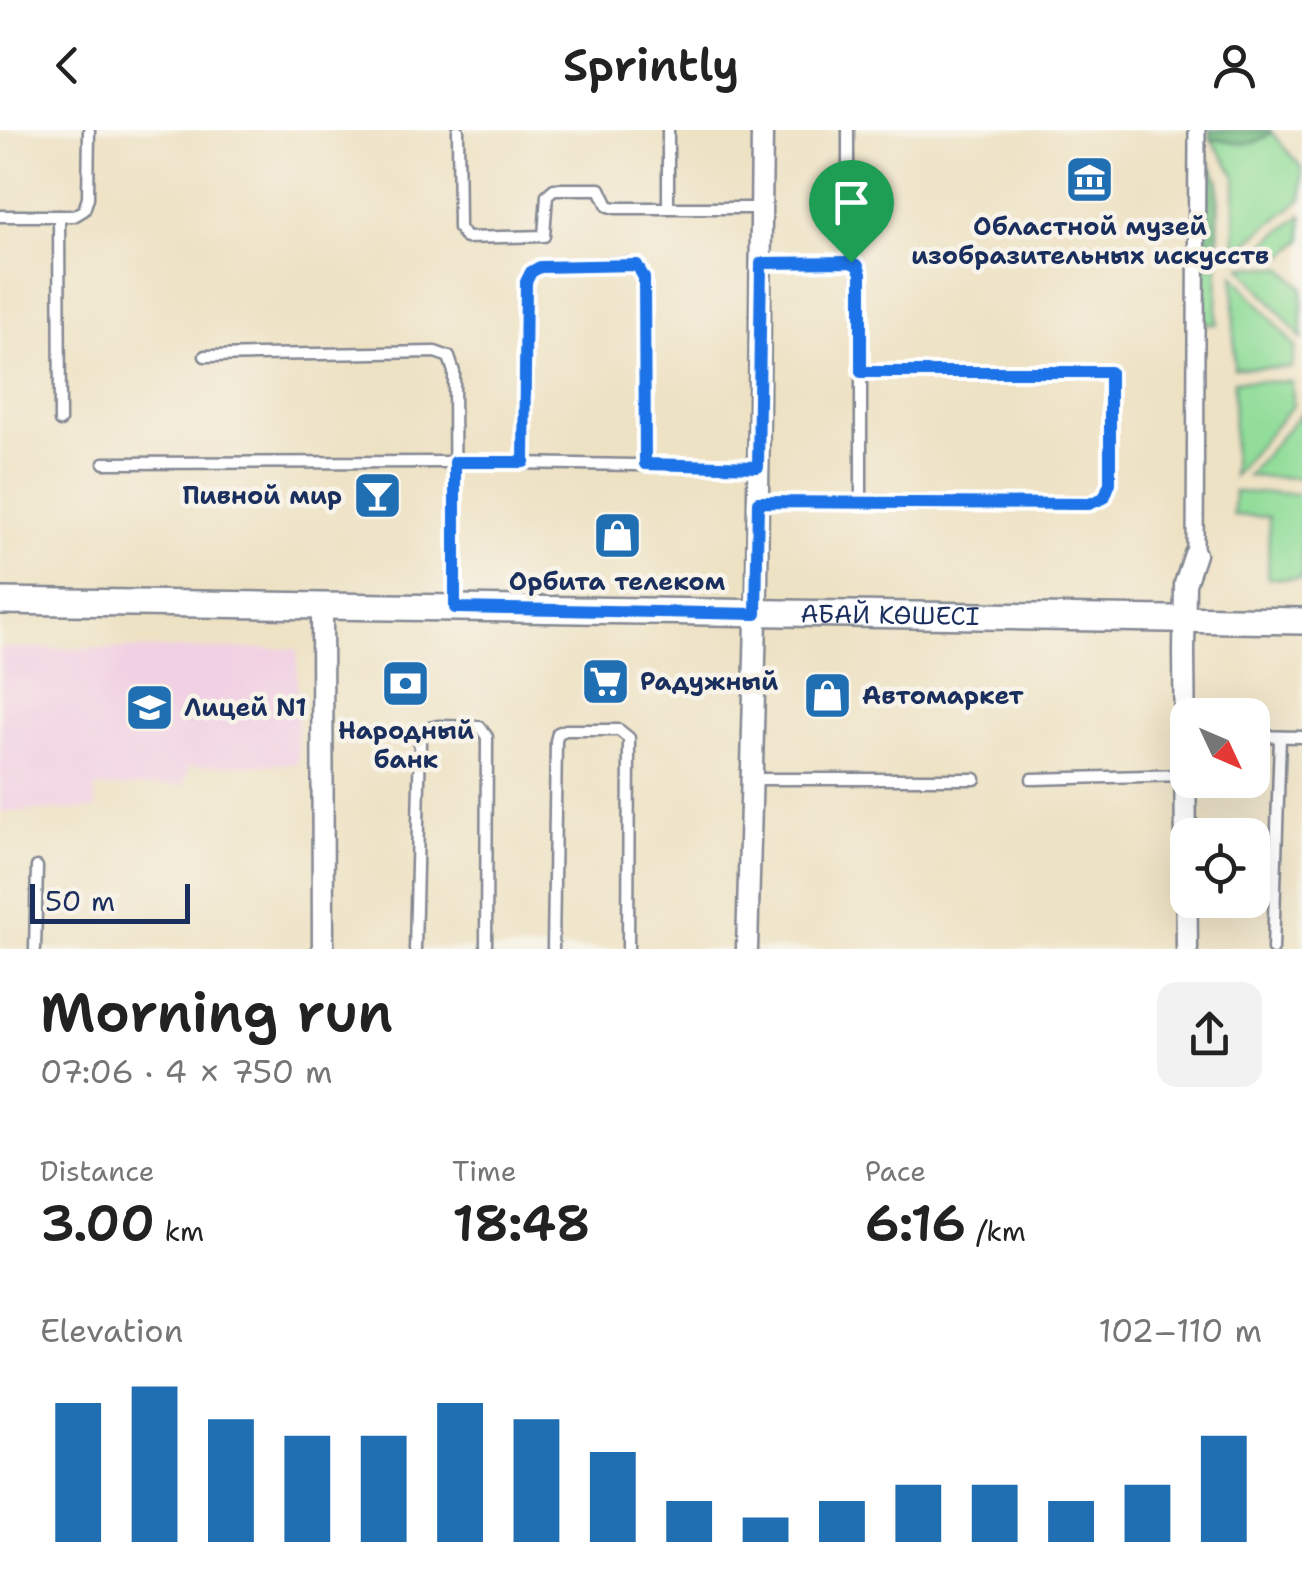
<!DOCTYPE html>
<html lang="en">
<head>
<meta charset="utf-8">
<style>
  body { margin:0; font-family:"Shantell Sans",sans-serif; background:#f2f2f2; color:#222; height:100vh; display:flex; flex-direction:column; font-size:38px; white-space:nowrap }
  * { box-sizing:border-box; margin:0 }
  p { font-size:32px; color:#767676 }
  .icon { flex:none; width:55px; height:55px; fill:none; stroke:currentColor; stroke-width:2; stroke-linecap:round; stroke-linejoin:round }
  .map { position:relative; height:819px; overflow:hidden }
  .side { display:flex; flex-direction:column; background:#fff; flex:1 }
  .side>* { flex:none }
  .needle { width:65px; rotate:134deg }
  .buttons { position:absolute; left:1170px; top:568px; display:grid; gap:20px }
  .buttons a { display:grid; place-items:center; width:100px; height:100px; border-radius:20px; background:#fff; box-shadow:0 10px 40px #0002; font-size:50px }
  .scale { position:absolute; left:30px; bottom:25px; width:160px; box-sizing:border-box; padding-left:10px; border:5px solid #1b2f5e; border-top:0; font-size:28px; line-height:35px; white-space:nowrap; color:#1b2f5e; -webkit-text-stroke:8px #f7f3e8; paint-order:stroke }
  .pin { position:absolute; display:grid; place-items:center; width:85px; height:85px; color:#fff; margin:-102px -42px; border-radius:50% 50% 50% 0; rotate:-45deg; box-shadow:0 0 10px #0007 }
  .pin .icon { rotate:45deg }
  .round { display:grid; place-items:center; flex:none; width:105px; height:105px; border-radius:20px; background:#f2f2f2 }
  .overview { display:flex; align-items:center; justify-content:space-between; height:170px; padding:0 40px }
  h1 { font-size:55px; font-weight:600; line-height:75px }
  .figures { display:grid; grid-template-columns:repeat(3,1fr); gap:15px; height:170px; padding:10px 40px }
  .figures div { display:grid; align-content:center }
  .figures b { font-size:50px; font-weight:600 }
  .figures small { font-size:28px; font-weight:400 }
  .figures p { font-size:28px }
  .chart { height:280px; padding:20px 40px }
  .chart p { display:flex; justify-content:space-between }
  .chart svg { width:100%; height:180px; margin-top:10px; stroke:#1f6fb2; stroke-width:6 }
  header { display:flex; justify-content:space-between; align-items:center; height:130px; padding:0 40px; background:#fff; font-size:45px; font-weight:600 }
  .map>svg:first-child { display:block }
  .built { fill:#f1d0e3 }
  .green { fill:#91dd99; stroke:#56867c; stroke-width:2.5 }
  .forest { fill:#74bc81; stroke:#487670; stroke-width:2.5 }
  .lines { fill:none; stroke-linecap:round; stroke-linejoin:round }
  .service-casing { stroke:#848891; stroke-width:15 }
  .pedestrian-casing { stroke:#848891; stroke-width:20 }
  .minor-casing { stroke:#848891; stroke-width:25 }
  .tertiary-casing { stroke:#848891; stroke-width:30 }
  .service { stroke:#fff; stroke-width:10 }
  .pedestrian { stroke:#fff; stroke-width:15 }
  .minor { stroke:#fff; stroke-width:20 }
  .tertiary { stroke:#fff; stroke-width:25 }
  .route-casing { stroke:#fff; stroke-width:20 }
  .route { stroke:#1a73e8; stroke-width:12 }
  .labels { text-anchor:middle; stroke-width:9; stroke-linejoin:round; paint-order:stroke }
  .poi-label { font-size:25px; font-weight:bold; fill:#1b2f5e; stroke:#f7f3e8 }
  .street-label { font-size:25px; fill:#1b2f5e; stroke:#f7f3e8 }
</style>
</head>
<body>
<header><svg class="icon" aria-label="back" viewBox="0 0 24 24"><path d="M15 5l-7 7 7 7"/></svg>Sprintly<svg class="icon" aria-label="person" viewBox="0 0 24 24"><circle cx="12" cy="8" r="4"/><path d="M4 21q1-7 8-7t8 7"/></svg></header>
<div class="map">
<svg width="1302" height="819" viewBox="0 0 1302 819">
  <rect width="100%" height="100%" fill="#f7f3e8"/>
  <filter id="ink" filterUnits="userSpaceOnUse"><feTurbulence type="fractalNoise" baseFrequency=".01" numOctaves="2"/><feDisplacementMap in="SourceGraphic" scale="20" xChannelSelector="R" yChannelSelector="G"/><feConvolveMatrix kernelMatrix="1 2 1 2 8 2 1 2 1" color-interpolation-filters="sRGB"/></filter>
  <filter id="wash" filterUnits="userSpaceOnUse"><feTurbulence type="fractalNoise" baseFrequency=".0048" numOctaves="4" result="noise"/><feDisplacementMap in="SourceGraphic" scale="40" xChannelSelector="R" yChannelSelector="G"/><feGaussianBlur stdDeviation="2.25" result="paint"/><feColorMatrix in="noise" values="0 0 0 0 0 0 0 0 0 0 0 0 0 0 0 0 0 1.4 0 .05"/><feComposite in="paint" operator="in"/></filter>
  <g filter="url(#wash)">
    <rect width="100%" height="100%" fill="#eee2c4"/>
    <path class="built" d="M0,518l297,1 1,115 -109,2 -4,19 -91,3 2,21 -96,3z"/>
    <g class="green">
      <path d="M1271,2l31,36v31l-67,52v-76l-24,-36c25,1 36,14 60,-7z"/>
      <path d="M1302,85v25l-17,16 -35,-1z"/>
      <path d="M1205,134l13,1 -1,59h-13z"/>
      <path d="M1241,136l42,2 19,19v52z"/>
      <path d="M1234,145l61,72 -3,21h-58z"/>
      <path d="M1234,251l58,1 1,23 -60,71z"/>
      <path d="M1302,282v66l-55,-2z"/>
      <path d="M1234,362l68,2v85l-34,-1 1,-61 -36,-2z"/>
    </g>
    <g class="forest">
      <path d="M1209,0h60l2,2c-24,21 -35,8 -60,7z"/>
      <path d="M1205,26l14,24 -1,73 -13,-1z"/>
    </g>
  </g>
  <g filter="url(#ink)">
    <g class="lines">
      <defs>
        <g id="service">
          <path d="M458,0l1,98 7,10 78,-2 3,-41 7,-6h46l8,17 8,2h145"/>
          <path d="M668,78v-78"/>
          <path d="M0,86h74l10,-6 4,-12 1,-68"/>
          <path d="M59,86l1,205"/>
          <path d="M848,93v-93"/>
          <path d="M205,226l230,-4 14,5 5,15 1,236"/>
          <path d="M525,332l2,-186 13,-9 87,-4 10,2 7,13 1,186"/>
          <path d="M104,333l351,-1 303,5"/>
          <path d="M861,372v-130"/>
          <path d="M759,373l330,1 15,-6 6,-15 1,-111h-250l-2,-106 -8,-3h-90"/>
          <path d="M1252,606l50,1"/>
          <path d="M752,649h223"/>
          <path d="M1032,649l153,-4"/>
          <path d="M35,819l2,-82"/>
          <path d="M415,819l5,-209 5,-11 13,-3 42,1 7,10 -1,212"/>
          <path d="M553,819l3,-208 2,-8 8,-3h53l10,8 -1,211"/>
          <path d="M1273,819l7,-212"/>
        </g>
        <path id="pedestrian" d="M1195,424l2,-424"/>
        <g id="minor">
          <path d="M322,478l1,341"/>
          <path d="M747,819l10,-365 5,-454"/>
          <path d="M1187,819l-3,-297 1,-68 10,-30"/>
        </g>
        <g id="tertiary">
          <path id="s1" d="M0,471l1302,20"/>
        </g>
      </defs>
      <use href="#service" class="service-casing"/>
      <use href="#pedestrian" class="pedestrian-casing"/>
      <use href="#minor" class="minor-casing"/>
      <use href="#tertiary" class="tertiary-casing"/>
      <use href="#service" class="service"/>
      <use href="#pedestrian" class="pedestrian"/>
      <use href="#minor" class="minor"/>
      <use href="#tertiary" class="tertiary"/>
    </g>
  </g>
  <g class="lines" filter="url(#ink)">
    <defs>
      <path id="route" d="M851,132l7,4 3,8v98h249v111l-6,15 -15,6 -331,-2 -2,112 -301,-6v-146h69l2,-180 5,-10 9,-5 97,-2 7,13 1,186 113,3 3,-204z"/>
    </defs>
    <use href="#route" class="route-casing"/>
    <use href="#route" class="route"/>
  </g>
  <defs>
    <symbol id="museum-square" viewBox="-11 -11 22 22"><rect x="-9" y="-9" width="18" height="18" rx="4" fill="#1f6fb2" stroke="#f7f3e8"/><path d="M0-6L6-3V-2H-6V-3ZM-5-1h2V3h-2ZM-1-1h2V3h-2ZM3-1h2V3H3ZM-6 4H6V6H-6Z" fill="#fff"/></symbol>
    <symbol id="bar-square" viewBox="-11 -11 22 22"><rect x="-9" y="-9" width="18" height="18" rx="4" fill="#1f6fb2" stroke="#f7f3e8"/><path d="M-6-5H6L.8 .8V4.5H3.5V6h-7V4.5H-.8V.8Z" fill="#fff"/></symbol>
    <symbol id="shop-square" viewBox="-11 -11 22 22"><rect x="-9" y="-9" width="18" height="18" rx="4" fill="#1f6fb2" stroke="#f7f3e8"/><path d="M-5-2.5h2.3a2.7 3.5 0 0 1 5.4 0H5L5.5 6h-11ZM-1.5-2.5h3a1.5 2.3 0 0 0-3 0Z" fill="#fff"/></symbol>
    <symbol id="supermarket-square" viewBox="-11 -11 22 22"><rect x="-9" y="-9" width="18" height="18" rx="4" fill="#1f6fb2" stroke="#f7f3e8"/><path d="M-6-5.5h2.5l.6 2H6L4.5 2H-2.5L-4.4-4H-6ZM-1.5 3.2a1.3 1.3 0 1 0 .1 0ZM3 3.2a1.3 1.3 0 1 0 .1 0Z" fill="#fff"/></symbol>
    <symbol id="bank-square" viewBox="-11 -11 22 22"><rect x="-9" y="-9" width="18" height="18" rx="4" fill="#1f6fb2" stroke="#f7f3e8"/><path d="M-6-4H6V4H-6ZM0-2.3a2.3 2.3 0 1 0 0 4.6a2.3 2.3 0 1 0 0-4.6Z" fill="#fff"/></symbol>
    <symbol id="school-square" viewBox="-11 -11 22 22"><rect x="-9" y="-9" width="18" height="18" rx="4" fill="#1f6fb2" stroke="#f7f3e8"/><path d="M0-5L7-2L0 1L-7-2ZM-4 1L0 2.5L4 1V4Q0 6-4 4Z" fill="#fff"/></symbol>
  </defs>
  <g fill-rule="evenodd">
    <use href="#museum-square" x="1062" y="22" width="55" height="55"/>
    <use href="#bar-square" x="350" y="338" width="55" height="55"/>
    <use href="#shop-square" x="590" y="378" width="55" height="55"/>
    <use href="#supermarket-square" x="578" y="524" width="55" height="55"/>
    <use href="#bank-square" x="378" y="526" width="55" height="55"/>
    <use href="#shop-square" x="800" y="538" width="55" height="55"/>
    <use href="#school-square" x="122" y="550" width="55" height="55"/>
  </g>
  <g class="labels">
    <g class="poi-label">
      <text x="1090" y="105">Областной музей<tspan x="1090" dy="29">изобразительных искусств</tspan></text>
      <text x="342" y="374" text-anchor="end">Пивной мир</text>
      <text x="617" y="460">Орбита телеком</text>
      <text x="640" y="560" text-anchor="start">Радужный</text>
      <text x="862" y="574" text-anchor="start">Автомаркет</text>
      <text x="184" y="586" text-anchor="start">Лицей N1</text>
      <text x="406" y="609">Народный<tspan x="406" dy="29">банк</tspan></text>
    </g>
    <g class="street-label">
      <text dy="9" stroke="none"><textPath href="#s1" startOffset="890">АБАЙ КӨШЕСІ</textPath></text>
    </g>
  </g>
</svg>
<div class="buttons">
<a><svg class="needle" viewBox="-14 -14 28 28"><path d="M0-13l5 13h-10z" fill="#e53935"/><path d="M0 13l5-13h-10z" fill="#767676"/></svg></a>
<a><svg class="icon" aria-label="locate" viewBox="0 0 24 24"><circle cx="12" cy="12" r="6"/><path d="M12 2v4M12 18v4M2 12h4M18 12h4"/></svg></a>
</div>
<div class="scale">50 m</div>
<div class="pin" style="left:851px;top:132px;background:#1e9e55"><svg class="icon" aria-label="arrive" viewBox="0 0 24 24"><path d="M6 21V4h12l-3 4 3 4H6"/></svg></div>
</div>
<section class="side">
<div class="overview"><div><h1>Morning run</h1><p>07:06 · 4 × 750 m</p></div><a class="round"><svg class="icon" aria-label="share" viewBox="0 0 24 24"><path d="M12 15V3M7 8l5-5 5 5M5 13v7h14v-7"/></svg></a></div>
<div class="figures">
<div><p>Distance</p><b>3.00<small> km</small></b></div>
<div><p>Time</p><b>18:48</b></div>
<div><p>Pace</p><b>6:16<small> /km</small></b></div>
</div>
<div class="chart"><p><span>Elevation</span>102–110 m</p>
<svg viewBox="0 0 160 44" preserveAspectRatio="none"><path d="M5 44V10M15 44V6M25 44V14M35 44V18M45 44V18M55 44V10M65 44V14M75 44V22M85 44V34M95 44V38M105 44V34M115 44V30M125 44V30M135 44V34M145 44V30M155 44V18"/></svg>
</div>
</section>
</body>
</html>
